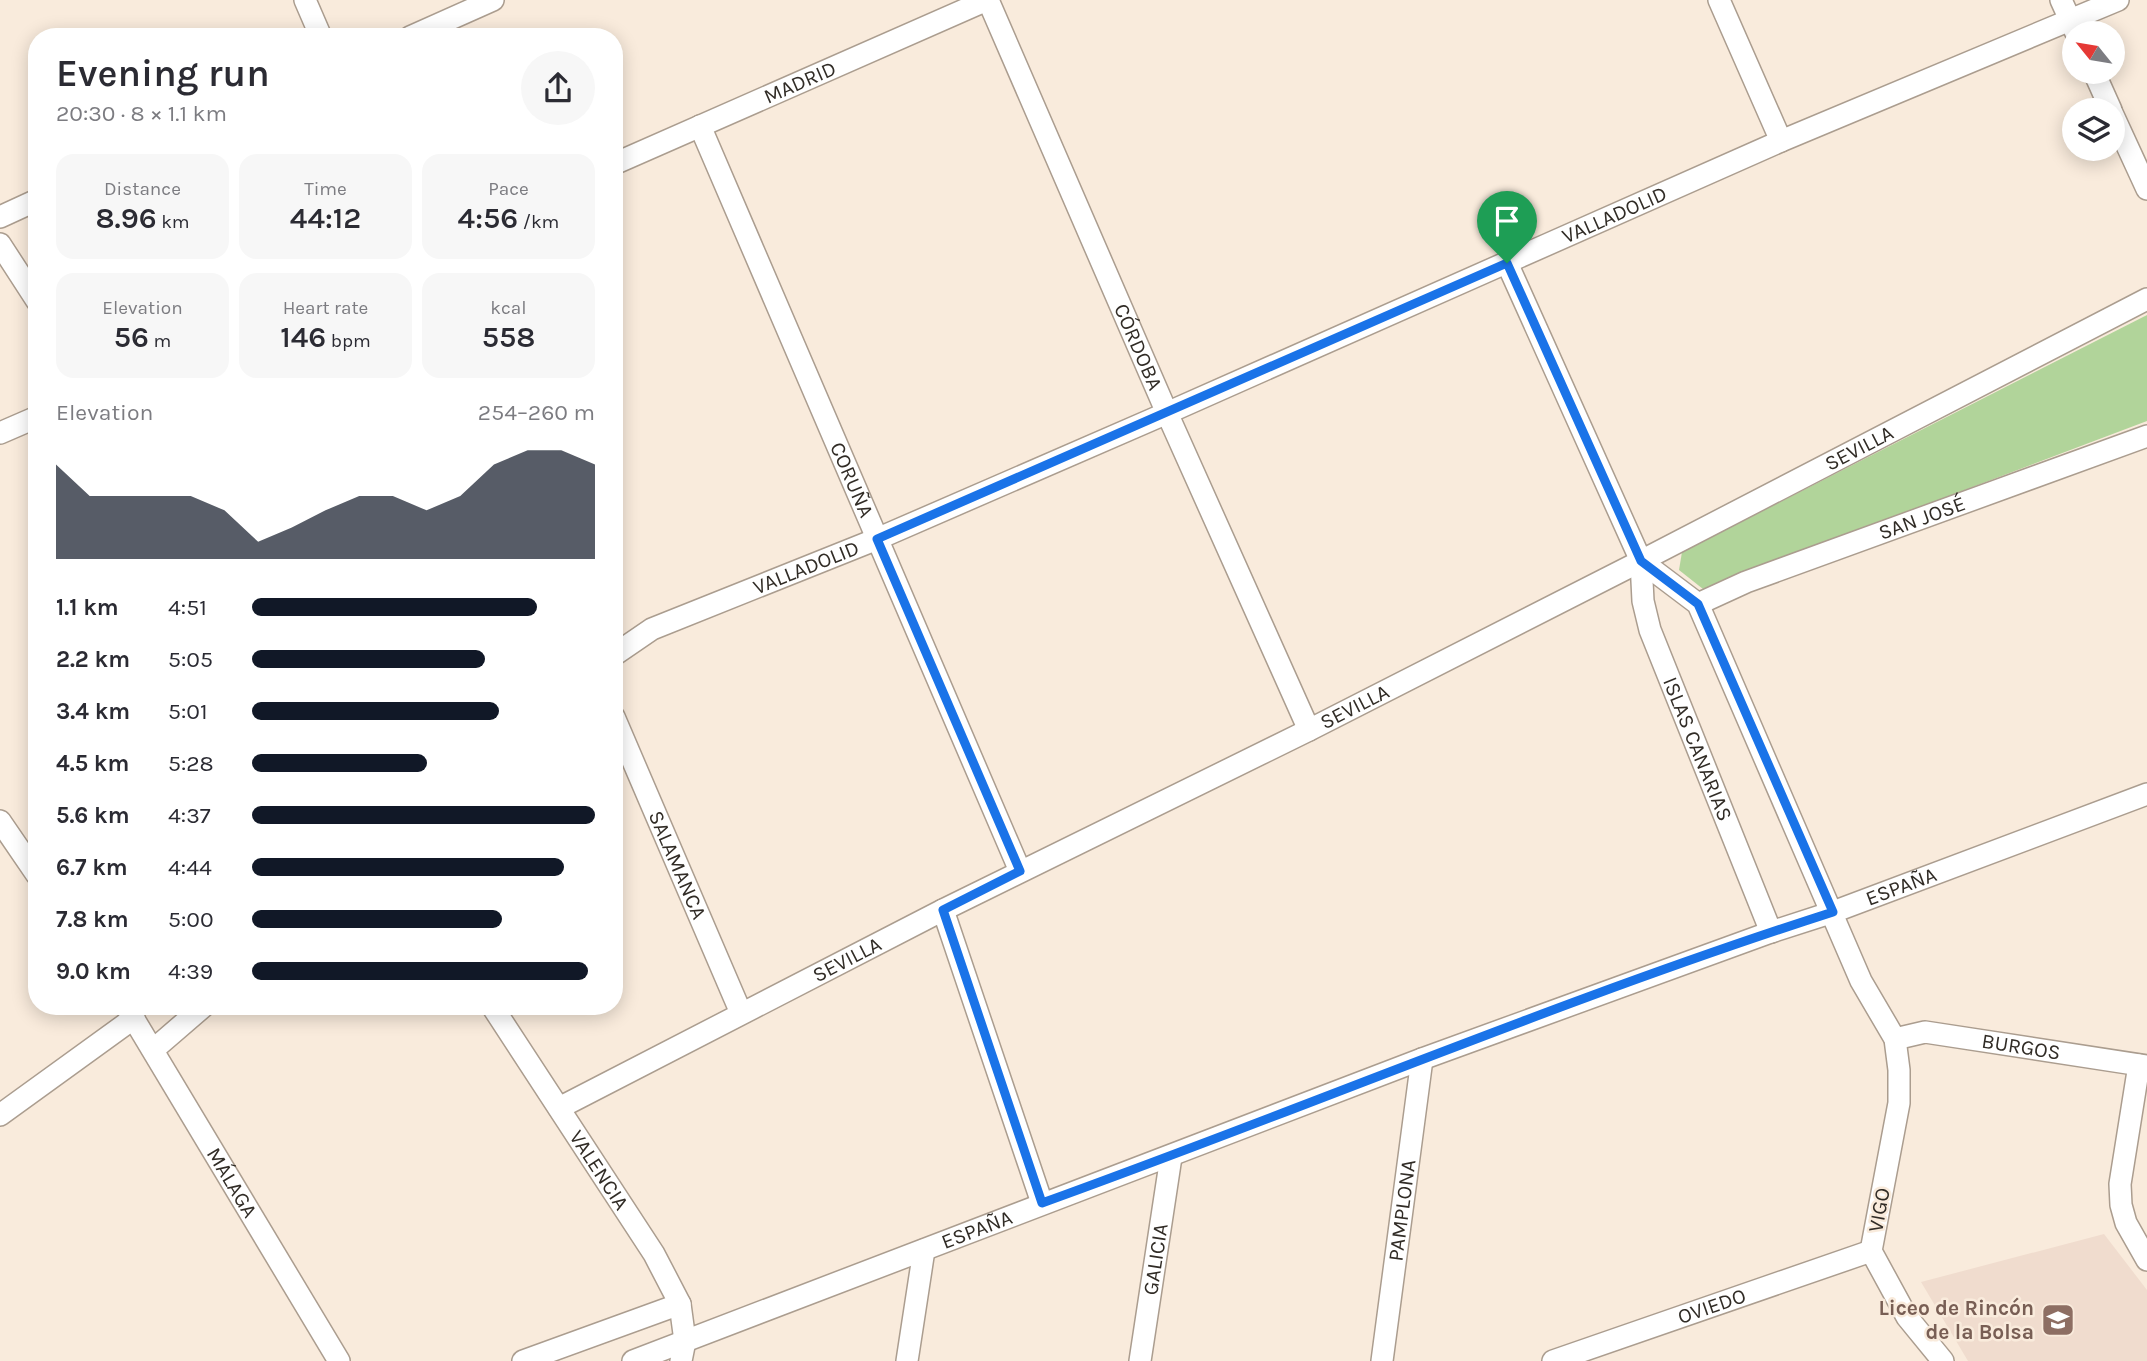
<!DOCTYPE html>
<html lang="en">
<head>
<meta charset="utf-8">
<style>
  body { margin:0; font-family:Karla,sans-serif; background:#f7f7f7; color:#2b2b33; height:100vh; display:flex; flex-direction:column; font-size:26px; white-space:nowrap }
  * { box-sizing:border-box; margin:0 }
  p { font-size:23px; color:#7c7c81 }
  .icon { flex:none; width:38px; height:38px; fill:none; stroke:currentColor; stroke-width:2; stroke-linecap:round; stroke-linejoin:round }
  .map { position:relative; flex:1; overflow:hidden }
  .panel { position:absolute; left:28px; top:28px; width:595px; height:987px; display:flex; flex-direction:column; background:#fff; border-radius:28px; box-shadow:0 4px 18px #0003 }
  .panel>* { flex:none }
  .needle { width:46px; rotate:300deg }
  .controls { position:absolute; left:2062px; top:21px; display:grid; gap:14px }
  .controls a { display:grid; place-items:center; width:63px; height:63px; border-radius:50%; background:#fff; box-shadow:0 4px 18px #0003; font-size:35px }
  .pin { position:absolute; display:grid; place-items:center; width:60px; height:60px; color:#fff; margin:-72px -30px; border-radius:50% 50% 50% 0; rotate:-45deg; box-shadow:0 0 7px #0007 }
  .pin .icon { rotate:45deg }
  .round { display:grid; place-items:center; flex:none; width:74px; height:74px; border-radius:37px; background:#f7f7f7 }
  .overview { display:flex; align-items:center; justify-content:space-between; height:119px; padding:0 28px }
  h1 { font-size:38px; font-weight:600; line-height:52px }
  .figures { display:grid; grid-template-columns:repeat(3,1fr); gap:10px; height:119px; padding:7px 28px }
  .figures div { display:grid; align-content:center; border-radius:18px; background:#f7f7f7; text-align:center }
  .figures b { font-size:30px; font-weight:600 }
  .figures small { font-size:19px; font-weight:400 }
  .figures p { font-size:19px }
  .chart { height:196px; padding:14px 28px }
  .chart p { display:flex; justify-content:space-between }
  .chart svg { width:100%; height:126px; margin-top:7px; fill:#111827; opacity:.7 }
  ul { padding:0 28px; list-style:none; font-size:23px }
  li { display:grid; grid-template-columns:112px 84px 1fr; align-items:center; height:52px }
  li i { height:18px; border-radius:9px; background:#111827 }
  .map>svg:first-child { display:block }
  .education { fill:#f0dcce }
  .green { fill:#b1d49a }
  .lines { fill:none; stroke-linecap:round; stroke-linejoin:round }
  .minor-casing { stroke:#ab9d8f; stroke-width:24 }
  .minor { stroke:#fff; stroke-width:21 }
  .route-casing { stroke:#fff; stroke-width:14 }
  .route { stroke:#1a73e8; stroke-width:9 }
  .labels { text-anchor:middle; stroke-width:5; stroke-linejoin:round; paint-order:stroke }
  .street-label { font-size:21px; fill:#312c26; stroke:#f9ebdc }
  .education-label { font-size:21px; font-weight:bold; fill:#785e54; stroke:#f9ebdc; text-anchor:end }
</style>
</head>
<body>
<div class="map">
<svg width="2147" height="1361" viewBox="0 0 2147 1361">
  <rect width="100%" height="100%" fill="#f9ebdc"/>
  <path class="education" d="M2104,1234l43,56v71h-179l-47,-79z"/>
  <path class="green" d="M2147,315v106l-444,168 -24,-19 3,-18z"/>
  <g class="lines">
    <defs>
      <g id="minor">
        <path d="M305,0l16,37"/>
        <path id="s1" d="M988,0l179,413 142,317"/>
        <path d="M1719,0l62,141"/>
        <path d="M2061,0l15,33"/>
        <path d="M410,37l83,-37"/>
        <path d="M2094,72l17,38"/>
        <path d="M2112,113l35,76"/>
        <path id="s2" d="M700,126l320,745"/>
        <path id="s3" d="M614,164l373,-164"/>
        <path d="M0,217l37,-17"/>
        <path d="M0,244l37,57"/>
        <path d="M1507,263l134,298 57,43 163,377 34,58 4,31v33l-28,148 36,66 36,44"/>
        <path d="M0,433l37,-16"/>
        <path id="s4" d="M1641,561l2,40 7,29 121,302"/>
        <path id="s5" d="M1698,604l48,-22 401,-146"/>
        <path id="s6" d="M614,655l38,-26 225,-90 290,-126 614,-272 337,-141"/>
        <path id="s7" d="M614,717l127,296"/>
        <path d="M0,821l37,54"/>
        <path d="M943,910l99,293"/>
        <path id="s8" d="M126,1006l213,355"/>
        <path id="s9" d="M492,1006l162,248 26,50 5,37 -4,20"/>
        <path id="s10" d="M1895,1039l30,-7 222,34"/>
        <path d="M153,1050l51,-44"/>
        <path d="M2139,1065l-19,119 1,21 5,18 21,37"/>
        <path id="s11" d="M559,1108l384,-198 366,-180 332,-169 506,-262"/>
        <path d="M0,1115l134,-97"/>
        <path d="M523,1361l157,-57"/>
        <path id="s12" d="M633,1361l789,-302 349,-127 62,-20 314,-118"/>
        <path d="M907,1361l17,-111"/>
        <path id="s13" d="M1140,1361l31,-204"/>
        <path id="s14" d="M1382,1361l40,-302"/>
        <path id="s15" d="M1553,1361l318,-110"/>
      </g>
    </defs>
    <use href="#minor" class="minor-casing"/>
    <use href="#minor" class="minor"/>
  </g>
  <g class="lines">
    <defs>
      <path id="route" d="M1507,263l134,298 57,43 135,308c-268,86 -527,196 -791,291l-99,-293 77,-39 -143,-332z"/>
    </defs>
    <use href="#route" class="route-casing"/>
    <use href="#route" class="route"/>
  </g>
  <defs>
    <symbol id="school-square" viewBox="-11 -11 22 22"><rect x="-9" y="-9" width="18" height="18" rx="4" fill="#8d6e63" stroke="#f9ebdc"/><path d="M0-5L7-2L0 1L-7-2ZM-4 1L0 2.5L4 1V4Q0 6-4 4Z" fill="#fff"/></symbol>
  </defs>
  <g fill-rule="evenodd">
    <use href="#school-square" x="2039" y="1301" width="38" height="38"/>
  </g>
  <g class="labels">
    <g class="street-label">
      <text dy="7" stroke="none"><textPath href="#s3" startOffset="203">MADRID</textPath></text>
      <text dy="7" stroke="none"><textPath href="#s6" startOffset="1094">VALLADOLID</textPath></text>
      <text dy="7" stroke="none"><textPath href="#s1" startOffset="378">CÓRDOBA</textPath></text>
      <text dy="7" stroke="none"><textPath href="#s11" startOffset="1458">SEVILLA</textPath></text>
      <text dy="7" stroke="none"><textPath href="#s2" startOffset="385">CORUÑA</textPath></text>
      <text dy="7" stroke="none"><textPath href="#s5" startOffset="240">SAN JOSÉ</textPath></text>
      <text dy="7" stroke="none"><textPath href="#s6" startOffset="212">VALLADOLID</textPath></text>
      <text dy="7" stroke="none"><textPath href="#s11" startOffset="891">SEVILLA</textPath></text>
      <text dy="7" stroke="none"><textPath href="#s4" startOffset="198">ISLAS CANARIAS</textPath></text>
      <text dy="7" stroke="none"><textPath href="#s7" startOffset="161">SALAMANCA</textPath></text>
      <text dy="7" stroke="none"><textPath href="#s12" startOffset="1354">ESPAÑA</textPath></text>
      <text dy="7" stroke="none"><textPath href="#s11" startOffset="324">SEVILLA</textPath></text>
      <text dy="7" stroke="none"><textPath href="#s10" startOffset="128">BURGOS</textPath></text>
      <text dy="7" stroke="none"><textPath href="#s9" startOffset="196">VALENCIA</textPath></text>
      <text dy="7" stroke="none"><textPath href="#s8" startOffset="206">MÁLAGA</textPath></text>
      <text dy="7" stroke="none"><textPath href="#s14" startOffset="152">PAMPLONA</textPath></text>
      <text transform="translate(1879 1210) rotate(-80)" y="7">VIGO</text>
      <text dy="7" stroke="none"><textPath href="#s12" startOffset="368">ESPAÑA</textPath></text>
      <text dy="7" stroke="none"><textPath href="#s13" startOffset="103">GALICIA</textPath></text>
      <text dy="7" stroke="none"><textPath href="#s15" startOffset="168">OVIEDO</textPath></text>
    </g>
    <g class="education-label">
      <text x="2034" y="1315">Liceo de Rincón<tspan x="2034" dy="24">de la Bolsa</tspan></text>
    </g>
  </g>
</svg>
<div class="controls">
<a><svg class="needle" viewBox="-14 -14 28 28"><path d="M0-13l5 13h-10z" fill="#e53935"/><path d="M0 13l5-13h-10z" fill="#7c7c81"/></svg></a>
<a><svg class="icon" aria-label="layers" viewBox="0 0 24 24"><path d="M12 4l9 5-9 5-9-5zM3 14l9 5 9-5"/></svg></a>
</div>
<div class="pin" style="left:1507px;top:263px;background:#1e9e55"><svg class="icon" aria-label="arrive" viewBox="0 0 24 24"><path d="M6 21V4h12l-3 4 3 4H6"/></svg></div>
<section class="panel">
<div class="overview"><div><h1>Evening run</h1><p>20:30 · 8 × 1.1 km</p></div><a class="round"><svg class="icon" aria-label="share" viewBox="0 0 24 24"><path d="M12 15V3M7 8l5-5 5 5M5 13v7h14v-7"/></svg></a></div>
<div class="figures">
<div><p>Distance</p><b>8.96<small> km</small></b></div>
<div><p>Time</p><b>44:12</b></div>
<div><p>Pace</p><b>4:56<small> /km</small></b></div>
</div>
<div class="figures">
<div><p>Elevation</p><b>56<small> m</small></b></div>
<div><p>Heart rate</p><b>146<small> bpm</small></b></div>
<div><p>kcal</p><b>558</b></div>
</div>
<div class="chart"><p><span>Elevation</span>254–260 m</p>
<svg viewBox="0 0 160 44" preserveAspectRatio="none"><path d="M0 44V11L10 22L20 22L30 22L40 22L50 27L60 38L70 33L80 27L90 22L100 22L110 27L120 22L130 11L140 6L150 6L160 11V44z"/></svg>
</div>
<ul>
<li><b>1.1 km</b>4:51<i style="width:83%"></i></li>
<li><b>2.2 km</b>5:05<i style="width:68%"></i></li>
<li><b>3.4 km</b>5:01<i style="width:72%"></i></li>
<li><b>4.5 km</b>5:28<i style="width:51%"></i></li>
<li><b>5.6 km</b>4:37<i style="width:100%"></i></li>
<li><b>6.7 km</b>4:44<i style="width:91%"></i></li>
<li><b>7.8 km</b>5:00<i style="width:73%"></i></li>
<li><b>9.0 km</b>4:39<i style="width:98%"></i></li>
</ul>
</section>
</div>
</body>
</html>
